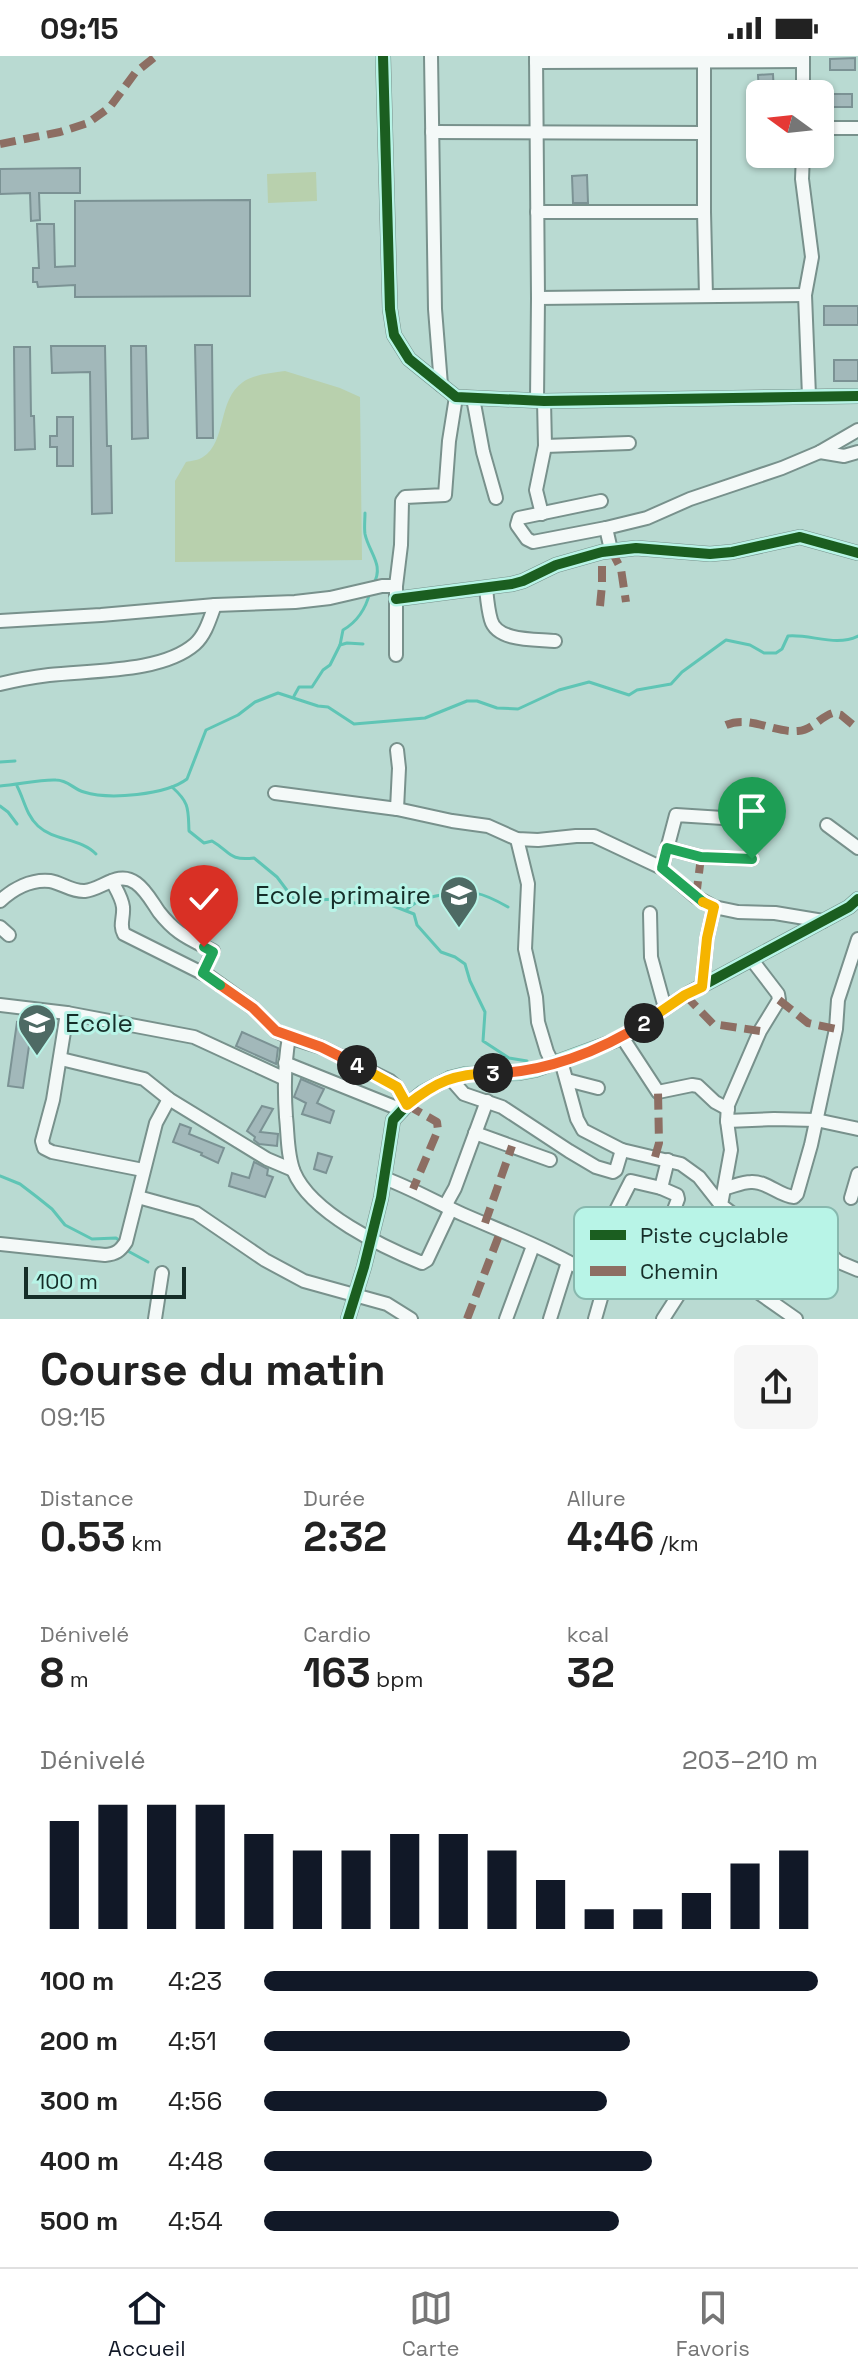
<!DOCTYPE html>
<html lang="fr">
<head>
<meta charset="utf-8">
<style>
  body { margin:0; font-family:"Space Grotesk",sans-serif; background:#f6f6f6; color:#222; height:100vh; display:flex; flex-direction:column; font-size:30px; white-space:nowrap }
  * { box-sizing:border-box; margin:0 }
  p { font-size:26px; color:#767676 }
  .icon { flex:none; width:44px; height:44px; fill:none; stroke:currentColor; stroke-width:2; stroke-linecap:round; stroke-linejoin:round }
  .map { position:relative; height:1263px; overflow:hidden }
  .sheet { display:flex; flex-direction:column; background:#fff; flex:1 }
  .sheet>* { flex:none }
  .needle { width:52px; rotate:285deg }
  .controls { position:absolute; left:746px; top:24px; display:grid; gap:16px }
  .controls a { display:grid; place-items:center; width:88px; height:88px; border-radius:12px; background:#fff; box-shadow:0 2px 6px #0004; font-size:40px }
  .scale { position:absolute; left:24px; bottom:20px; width:162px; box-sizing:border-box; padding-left:8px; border:4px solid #152d28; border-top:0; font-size:22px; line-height:28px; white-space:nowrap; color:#152d28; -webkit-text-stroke:6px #b8f4e7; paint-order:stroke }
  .pin { position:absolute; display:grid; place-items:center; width:68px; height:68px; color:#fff; margin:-82px -34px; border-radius:50% 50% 50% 0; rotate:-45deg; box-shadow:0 0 8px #0007 }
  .pin .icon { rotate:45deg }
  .km { position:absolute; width:40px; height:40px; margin:-20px; border-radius:50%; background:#222; color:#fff; font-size:22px; line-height:40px; text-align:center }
  .round { display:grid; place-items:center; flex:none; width:84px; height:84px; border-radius:12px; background:#f6f6f6 }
  .head { display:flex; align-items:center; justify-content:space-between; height:136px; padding:0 40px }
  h1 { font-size:44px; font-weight:600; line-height:60px }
  .stats { display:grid; grid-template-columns:repeat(3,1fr); gap:12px; height:136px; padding:8px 40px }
  .stats div { display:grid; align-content:center }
  .stats b { font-size:40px; font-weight:600 }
  .stats small { font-size:22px; font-weight:400 }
  .stats p { font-size:22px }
  .chart { height:224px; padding:16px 40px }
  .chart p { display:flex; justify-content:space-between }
  .chart svg { width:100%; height:144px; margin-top:8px; stroke:#111827; stroke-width:6 }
  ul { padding:0 40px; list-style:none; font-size:26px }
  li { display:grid; grid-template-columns:128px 96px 1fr; align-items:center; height:60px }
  li i { height:20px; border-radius:10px; background:#111827 }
  .status { display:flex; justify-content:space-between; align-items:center; height:56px; padding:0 40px; background:#fff; direction:ltr }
  .status svg { height:22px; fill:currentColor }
  .menu { display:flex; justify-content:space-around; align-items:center; height:112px; border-top:2px solid #e0e0e0; background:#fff; font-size:22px; color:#767676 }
  .menu a { display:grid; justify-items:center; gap:4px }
  .menu .active { color:#111827 }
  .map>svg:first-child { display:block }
  .green { fill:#b8d0ad }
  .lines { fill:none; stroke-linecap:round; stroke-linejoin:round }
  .stream { stroke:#5fc5b5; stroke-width:3 }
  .building { fill:#a2b8ba; stroke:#7b9294; stroke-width:2 }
  .minor-casing { stroke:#78918c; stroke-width:16 }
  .minor { stroke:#f4f9f8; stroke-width:12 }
  .quiet { stroke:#8d6e63; stroke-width:8; stroke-dasharray:16 8; stroke-linecap:butt }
  .cycleway-casing { stroke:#b8f4e7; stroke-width:15 }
  .cycleway { stroke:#1b5e20; stroke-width:10 }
  .split-1-casing { stroke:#fff; stroke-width:16 }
  .split-2-casing { stroke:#fff; stroke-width:16 }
  .split-3-casing { stroke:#fff; stroke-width:16 }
  .split-4-casing { stroke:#fff; stroke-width:16 }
  .split-5-casing { stroke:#fff; stroke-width:16 }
  .split-6-casing { stroke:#fff; stroke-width:16 }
  .split-1 { stroke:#22a559; stroke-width:10 }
  .split-2 { stroke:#f5b400; stroke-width:10 }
  .split-3 { stroke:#f0652b; stroke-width:10 }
  .split-4 { stroke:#f5b400; stroke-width:10 }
  .split-5 { stroke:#f0652b; stroke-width:10 }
  .split-6 { stroke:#22a559; stroke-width:10 }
  .labels { text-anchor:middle; stroke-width:6; stroke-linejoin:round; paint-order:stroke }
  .poi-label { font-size:26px; fill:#152d28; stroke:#b8f4e7; text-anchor:end }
  .key { fill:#b8f4e7; stroke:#87b8ae; stroke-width:2 }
  .key-label { font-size:22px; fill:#152d28 }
</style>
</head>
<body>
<div class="status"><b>09:15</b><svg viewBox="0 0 49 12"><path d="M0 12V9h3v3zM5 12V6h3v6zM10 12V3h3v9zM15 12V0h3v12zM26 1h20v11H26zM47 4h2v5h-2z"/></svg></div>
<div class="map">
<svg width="858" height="1263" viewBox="0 0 858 1263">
  <rect width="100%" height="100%" fill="#b9dad2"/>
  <g class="green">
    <path d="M316,116l1,29 -49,2 -1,-29z"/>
    <path d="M285,315l55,17 20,9 2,163 -187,2v-81l11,-19c5,-1 13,-2 17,-5 24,-15 14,-57 40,-75 12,-8 28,-9 42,-11z"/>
  </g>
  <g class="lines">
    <g class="stream">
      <path d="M365,457c0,6 -1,15 0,21 4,19 20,31 8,51"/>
      <path d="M340,589l3,-15c14,-8 23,-22 27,-38"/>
      <path d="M294,640l5,-9h13l11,-17 7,-5 10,-20 7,-2 16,1"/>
      <path d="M0,706l15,-1"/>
      <path d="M0,730c17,-1 41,-7 56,-6 12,0 17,9 28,12 25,8 82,3 103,-13l19,-49 32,-15 17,-13 23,-9 40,13 10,1 26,17 71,-6 42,-17h10l20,7 21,1 41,-19 30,-8 40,13 8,-5 34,-6 11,-12 44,-32 24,5 14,8h12l6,-4 6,-13c23,-2 48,11 70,0"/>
      <path d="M17,730c7,13 9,29 21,40 16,15 43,12 58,28"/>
      <path d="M172,731c18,16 16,22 17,44l15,12 8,-2c19,11 16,20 42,17l23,19 18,24 42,-2 22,5 19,-4 36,14 3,11 24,27 14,5 10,7 5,17 15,31 -2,29 26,17 18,3"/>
      <path d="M0,750l8,6 9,12"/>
      <path d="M406,854c11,-10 20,-12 35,-15 31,-5 39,-4 67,12"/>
      <path d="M0,1120l20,8 17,13 15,12 13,16 27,14 24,-1 4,3"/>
      <path d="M126,1194l22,12"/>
    </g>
  </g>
  <g class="building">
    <path d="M855,2v12h-25v-11z"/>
    <path d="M773,18l1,20h-15l-1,-19z"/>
    <rect x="823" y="38" width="29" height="13"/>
    <path d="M80,112v25h-41l1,27 -9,1 -1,-28 -30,1v-25z"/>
    <path d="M587,119l1,28h-15l-1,-27z"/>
    <path d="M250,144v96l-175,1v-12l-37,2 -1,-5h-4v-14h6l-2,-44h17l1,43 20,-1v-65z"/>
    <rect x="824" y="250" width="34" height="19"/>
    <path d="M195,289h17l1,93h-16z"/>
    <path d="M51,290h54l2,100h4l1,67 -20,1 -2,-142 -38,1z"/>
    <path d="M131,290h15l2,92 -16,1z"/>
    <path d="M14,291h16l1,69h3l1,33 -20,1z"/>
    <rect x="834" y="304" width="24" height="21"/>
    <path d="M57,361h16v49h-16v-19h-7v-11h7z"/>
    <path d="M17,966l15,3 -9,63 -15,-2z"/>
    <path d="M242,976l36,16 -2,16 -40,-18z"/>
    <path d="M301,1023l23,10 -7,14 17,8 -4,12 -28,-9 4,-11 -12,-6z"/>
    <path d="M262,1050l11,3 -13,23 18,2 -1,12 -18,-2 -5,-4 1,-3 -8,-6z"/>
    <path d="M180,1068l11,4 -2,6 35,14 -6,15 -17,-8 1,-2 -29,-11z"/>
    <path d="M318,1097l14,4 -6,16 -12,-4z"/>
    <path d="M254,1106l14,7 -1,6 6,2 -8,20 -36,-11 3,-13 17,5z"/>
  </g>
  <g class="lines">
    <defs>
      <g id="minor">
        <path d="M383,0l7,253 4,26 15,24 47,38 88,4 314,-5"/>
        <path d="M431,0l4,253 6,76"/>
        <path d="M536,0l2,242 -1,102"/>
        <path d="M803,0v38"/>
        <path d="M536,6l267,-1"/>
        <path d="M704,6v150l2,84"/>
        <path d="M820,72h38"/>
        <path d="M432,76l272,1"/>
        <path d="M803,98l-1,25 10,78 -7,38 4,101"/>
        <path d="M537,156h167"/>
        <path d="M538,242l267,-3"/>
        <path d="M473,342l10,54 13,46"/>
        <path d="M545,390l84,-3"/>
        <path d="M820,396l24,4 14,-4"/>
        <path d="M601,445l-82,17 -2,7 10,14 6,3 73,-14"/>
        <path d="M542,458l-6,-24 9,-44 -1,-45"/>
        <path d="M611,494l-5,-22 41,-10 43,-19 92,-31 38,-16 38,-22"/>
        <path d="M486,532c1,10 2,22 5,32 6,22 46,19 64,21"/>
        <path d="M396,543l116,-15 11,-3 33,-16 46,-13 34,-4 74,6 22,-2 68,-15 58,16"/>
        <path d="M0,565l101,-6 114,-10 80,-3 35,-4 52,-12h14"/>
        <path d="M396,599v-69l5,-41 1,-44 3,-4 40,-2 4,-54 7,-44"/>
        <path d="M0,628c16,-4 33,-7 49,-9 42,-5 113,-2 146,-31 11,-10 15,-26 20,-39"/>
        <path d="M275,737l122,16 2,-41 -2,-18"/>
        <path d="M397,753l55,12 36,5 29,13 21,1 38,-4h18l68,32 34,29 18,10 24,5 37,1 48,8"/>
        <path d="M827,769l31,23"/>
        <path d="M517,783l11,45 -3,65 11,48 2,25 9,30 6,12"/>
        <path d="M667,792l34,9 51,2"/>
        <path d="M662,812l14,-53 78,5"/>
        <path d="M112,825c4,8 10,17 11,26 1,11 -4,18 1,27l86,43 43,31 23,23 13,6c-5,28 -5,52 -3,80 2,17 1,38 8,55 17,41 89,75 128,91l5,-3 24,-51"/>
        <path d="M0,845c13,-12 31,-22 50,-20 12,2 22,11 35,10 18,-2 33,-21 51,-8 10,7 16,19 23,29 18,23 30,26 54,39l-10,22"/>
        <path d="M650,857l1,44 14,51"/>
        <path d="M0,871l9,8"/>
        <path d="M752,904l26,34 1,6 -19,31 -32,74 -1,16 4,29 -10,55 41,31 16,9 48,6 13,11 19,8"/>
        <path d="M702,931l5,-49 7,-31"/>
        <path d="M0,949l67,8 127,24 89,41"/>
        <path d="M67,957l-14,87 -11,41 2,7 8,4 91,18"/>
        <path d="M289,981l32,10 69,34 7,6 10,18"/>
        <path d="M622,981l36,55 34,-7 6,1 17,16 13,7"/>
        <path d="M61,1003l83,20 25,20 98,60 26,11"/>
        <path d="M561,1005l16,58 6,11 39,20 59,14 18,13 22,28 -6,25 -16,33 -36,56"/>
        <path d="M285,1007l117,47"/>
        <path d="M450,1022l14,16 38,13 67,44 27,16 17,5 3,-2 6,-20"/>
        <path d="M567,1024l31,8"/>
        <path d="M727,1065l47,-2 42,1 42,9"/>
        <path d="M475,1077l75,27"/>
        <path d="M668,1104l-7,28 16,7 1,4 -24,64 33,16"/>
        <path d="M384,1122c27,10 51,24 78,36 48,21 100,40 143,70l-10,35"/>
        <path d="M726,1132c8,-2 17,-6 25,-6 16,-1 28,14 43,15l3,-3 14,-49 25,-116 2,-29 20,-61"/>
        <path d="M138,1141l58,16 69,47 39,21 83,23 24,15"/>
        <path d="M851,1142l7,-24"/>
        <path d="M445,1150l10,-18 32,-87"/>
        <path d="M0,1188l105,11c11,-1 15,-4 21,-13l30,-119 13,-24"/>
        <path d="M654,1207l-23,-1 -25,-8 -3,-5 4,-21 24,-47 30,7"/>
        <path d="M699,1207l60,30 37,26"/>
        <path d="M155,1263l7,-46"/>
        <path d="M348,1263l16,-52 17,-69 12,-78 14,-15 16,-13 27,-14 16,-4 53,-1 16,-3 79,-29 18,-10 53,-36 164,-88 9,-8"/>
        <path d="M506,1263l27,-73"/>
        <path d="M550,1263l18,-57"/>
      </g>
    </defs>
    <use href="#minor" class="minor-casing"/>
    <use href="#minor" class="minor"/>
    <g class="quiet">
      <path d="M0,88l60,-12 28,-9 22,-16 25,-34 21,-17"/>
      <path d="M611,494l10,19 5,33"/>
      <path d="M600,550l2,-21v-33"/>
      <path d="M726,669c24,-10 47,8 72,6 14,-1 22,-14 35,-18l8,2 17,14"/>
      <path d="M696,841l5,-40"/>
      <path d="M685,939l28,29 47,7"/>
      <path d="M779,944l29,23 28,6"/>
      <path d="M407,1049l30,17 1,8 -25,59"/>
      <path d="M655,1101l4,-14 -1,-51"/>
      <path d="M485,1167l27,-77"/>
      <path d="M467,1263l34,-89"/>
    </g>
    <defs>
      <g id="cycleway">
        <path d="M383,0l7,253 4,26 15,24 47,38 88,4 314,-5"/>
        <path d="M396,543l116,-15 11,-3 33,-16 46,-13 34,-4 74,6 22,-2 68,-15 58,16"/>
        <path d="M348,1263l16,-52 17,-69 12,-78 14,-15 16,-13 27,-14 16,-4 53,-1 16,-3 79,-29 18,-10 53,-36 164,-88 9,-8"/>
      </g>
    </defs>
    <use href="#cycleway" class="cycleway-casing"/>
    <use href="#cycleway" class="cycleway"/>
  </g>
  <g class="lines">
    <defs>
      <path id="split-1" d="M703,846l-41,-34 5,-20 34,9 51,2"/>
      <path id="split-2" d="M644,967l41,-28 17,-8 5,-49 7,-31 -11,-5"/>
      <path id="split-3" d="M493,1017c50,0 108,-22 151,-50"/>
      <path id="split-4" d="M357,1009l40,22 10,18c30,-24 47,-31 86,-32"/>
      <path id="split-5" d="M220,929l33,23 23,23 45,16 36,18"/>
      <path id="split-6" d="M204,891l9,5 -10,21 17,12"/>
    </defs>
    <use href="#split-1" class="split-1-casing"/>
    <use href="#split-2" class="split-2-casing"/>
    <use href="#split-3" class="split-3-casing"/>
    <use href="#split-4" class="split-4-casing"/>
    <use href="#split-5" class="split-5-casing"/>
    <use href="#split-6" class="split-6-casing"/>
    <use href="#split-1" class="split-1"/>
    <use href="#split-2" class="split-2"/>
    <use href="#split-3" class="split-3"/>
    <use href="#split-4" class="split-4"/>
    <use href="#split-5" class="split-5"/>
    <use href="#split-6" class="split-6"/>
  </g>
  <defs>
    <symbol id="school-pin" viewBox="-11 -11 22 30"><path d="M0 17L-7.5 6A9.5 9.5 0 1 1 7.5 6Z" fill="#4e6a64" stroke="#b8f4e7"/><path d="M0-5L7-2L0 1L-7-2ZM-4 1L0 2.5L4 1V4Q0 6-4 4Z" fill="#fff"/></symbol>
  </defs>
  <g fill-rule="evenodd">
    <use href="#school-pin" x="437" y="817" width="44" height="60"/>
    <use href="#school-pin" x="15" y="945" width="44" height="60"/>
  </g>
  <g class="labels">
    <g class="poi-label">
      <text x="431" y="848">Ecole primaire</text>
      <text x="65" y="976" text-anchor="start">Ecole</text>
    </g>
  </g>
  <rect x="574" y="1151" width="264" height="92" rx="12" class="key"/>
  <rect x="590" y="1174" width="36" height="10" fill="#1b5e20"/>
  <rect x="590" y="1210" width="36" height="10" fill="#8d6e63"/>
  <g class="key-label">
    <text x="640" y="1187">Piste cyclable</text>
    <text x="640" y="1223">Chemin</text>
  </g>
</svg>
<div class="controls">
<a><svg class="needle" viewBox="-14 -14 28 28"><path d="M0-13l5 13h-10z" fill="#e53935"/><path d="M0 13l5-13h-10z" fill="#767676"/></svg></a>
</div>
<div class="scale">100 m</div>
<div class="pin" style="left:752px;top:803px;background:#1e9e55"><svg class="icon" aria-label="arrive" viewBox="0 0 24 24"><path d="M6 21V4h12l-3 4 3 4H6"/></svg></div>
<div class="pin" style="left:204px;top:891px;background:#d93025"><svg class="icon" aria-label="check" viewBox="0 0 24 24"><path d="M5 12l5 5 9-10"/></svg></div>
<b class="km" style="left:644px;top:967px">2</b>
<b class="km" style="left:493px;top:1017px">3</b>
<b class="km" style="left:357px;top:1009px">4</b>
</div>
<section class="sheet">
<div class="head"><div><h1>Course du matin</h1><p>09:15</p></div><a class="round"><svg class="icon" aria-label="share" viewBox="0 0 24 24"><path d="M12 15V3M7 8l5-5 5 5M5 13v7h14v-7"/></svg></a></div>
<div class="stats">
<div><p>Distance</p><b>0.53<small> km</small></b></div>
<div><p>Durée</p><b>2:32</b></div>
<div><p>Allure</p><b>4:46<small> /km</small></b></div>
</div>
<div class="stats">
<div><p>Dénivelé</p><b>8<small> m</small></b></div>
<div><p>Cardio</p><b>163<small> bpm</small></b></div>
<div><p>kcal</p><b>32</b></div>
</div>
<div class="chart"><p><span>Dénivelé</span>203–210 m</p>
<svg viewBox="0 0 160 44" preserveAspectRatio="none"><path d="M5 44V11M15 44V6M25 44V6M35 44V6M45 44V15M55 44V20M65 44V20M75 44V15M85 44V15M95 44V20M105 44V29M115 44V38M125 44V38M135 44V33M145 44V24M155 44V20"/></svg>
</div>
<ul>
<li><b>100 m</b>4:23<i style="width:100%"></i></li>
<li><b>200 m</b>4:51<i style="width:66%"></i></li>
<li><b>300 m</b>4:56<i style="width:62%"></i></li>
<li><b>400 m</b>4:48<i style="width:70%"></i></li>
<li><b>500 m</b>4:54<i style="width:64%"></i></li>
</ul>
</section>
<nav class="menu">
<a class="active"><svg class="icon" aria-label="home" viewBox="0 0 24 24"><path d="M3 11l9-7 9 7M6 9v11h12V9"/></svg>Accueil</a>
<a><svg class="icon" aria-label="map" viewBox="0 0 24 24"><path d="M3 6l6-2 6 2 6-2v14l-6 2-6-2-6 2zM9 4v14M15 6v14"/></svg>Carte</a>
<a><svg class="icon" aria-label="saved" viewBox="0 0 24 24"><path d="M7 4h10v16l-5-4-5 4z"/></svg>Favoris</a>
</nav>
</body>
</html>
